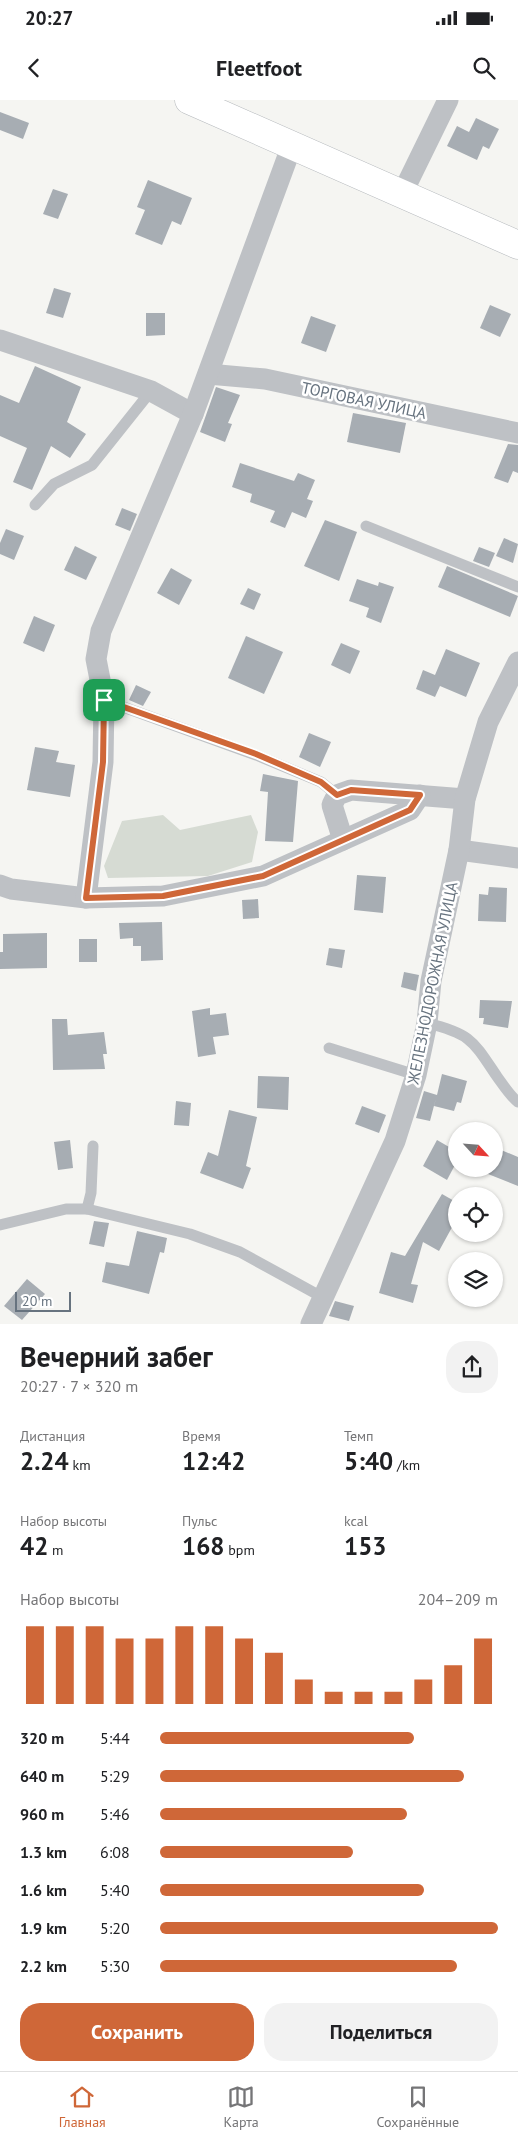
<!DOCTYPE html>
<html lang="ru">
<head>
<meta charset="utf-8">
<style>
  body { margin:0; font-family:"PT Sans",sans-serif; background:#f2f2f2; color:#202124; height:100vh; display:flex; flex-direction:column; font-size:19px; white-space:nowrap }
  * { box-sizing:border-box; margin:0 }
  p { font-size:16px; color:#757577 }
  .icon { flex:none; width:28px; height:28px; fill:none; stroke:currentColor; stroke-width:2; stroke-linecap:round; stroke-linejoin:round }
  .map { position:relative; height:1224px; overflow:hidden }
  .drawer { display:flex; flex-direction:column; background:#fff; flex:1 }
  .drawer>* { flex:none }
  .needle { width:32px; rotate:116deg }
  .buttons { position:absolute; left:448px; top:1022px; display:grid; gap:10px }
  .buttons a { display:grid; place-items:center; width:55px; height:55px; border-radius:50%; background:#fff; box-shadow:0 1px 4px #0004; font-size:25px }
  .scale { position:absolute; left:15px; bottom:12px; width:56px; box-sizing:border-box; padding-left:5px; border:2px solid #67737f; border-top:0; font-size:14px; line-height:18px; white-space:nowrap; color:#67737f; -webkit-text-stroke:4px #fff; paint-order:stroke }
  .pin { position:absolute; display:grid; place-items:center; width:42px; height:42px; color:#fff; margin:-21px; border-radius:10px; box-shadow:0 2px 8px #0006 }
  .round { display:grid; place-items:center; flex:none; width:52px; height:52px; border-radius:20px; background:#f2f2f2 }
  .summary { display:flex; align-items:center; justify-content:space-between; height:85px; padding:0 20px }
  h1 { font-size:28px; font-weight:600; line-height:38px }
  .stats { display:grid; grid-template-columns:repeat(3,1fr); gap:8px; height:85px; padding:5px 20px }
  .stats div { display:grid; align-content:center }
  .stats b { font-size:25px; font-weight:600 }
  .stats small { font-size:14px; font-weight:400 }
  .stats p { font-size:14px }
  .chart { height:140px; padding:10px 20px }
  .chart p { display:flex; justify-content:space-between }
  .chart svg { width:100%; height:90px; margin-top:5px; stroke:#cf6738; stroke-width:6 }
  .action { display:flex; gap:10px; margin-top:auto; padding:10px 20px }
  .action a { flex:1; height:58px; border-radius:20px; background:#cf6738; color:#fff; font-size:20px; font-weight:600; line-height:58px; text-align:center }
  .action a+a { background:#f2f2f2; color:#202124 }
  ul { padding:0 20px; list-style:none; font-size:16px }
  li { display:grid; grid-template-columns:80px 60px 1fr; align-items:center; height:38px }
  li i { height:12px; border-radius:6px; background:#cf6738 }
  .status { display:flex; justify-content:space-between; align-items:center; height:35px; padding:0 25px; background:#fff; direction:ltr }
  .status svg { height:14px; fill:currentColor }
  header { display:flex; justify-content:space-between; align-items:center; height:65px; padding:0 20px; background:#fff; font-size:22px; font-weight:600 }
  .tabs { display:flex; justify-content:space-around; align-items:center; height:70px; border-top:1px solid #e0e0e0; background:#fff; font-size:14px; color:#757577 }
  .tabs a { display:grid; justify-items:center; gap:2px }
  .tabs .on { color:#cf6738 }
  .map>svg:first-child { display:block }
  .green { fill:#d6dbd3 }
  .building { fill:#a7adb3 }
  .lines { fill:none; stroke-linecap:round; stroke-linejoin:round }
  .secondary-casing { stroke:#b3b7bb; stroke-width:29 }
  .service { stroke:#bec1c5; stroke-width:11 }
  .minor { stroke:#bec1c5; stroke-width:21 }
  .secondary { stroke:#fff; stroke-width:28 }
  .route-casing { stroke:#fff; stroke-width:10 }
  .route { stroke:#cf6738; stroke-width:6 }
  .labels { text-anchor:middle; stroke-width:5; stroke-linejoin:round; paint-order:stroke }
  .street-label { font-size:16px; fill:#67737f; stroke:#fff }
</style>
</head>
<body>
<div class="status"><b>20:27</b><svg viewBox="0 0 49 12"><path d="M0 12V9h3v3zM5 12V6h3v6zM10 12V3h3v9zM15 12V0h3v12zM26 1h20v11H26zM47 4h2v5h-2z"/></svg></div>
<header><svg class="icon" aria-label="back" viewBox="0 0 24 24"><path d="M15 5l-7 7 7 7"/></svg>Fleetfoot<svg class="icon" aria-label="search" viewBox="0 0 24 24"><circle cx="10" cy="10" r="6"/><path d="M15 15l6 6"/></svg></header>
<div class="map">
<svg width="518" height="1224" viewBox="0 0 518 1224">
  <rect width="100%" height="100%" fill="#f5f5f2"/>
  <path class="green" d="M163,715l17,15 71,-15 7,17 -6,30 -44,14 -100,2 -4,-12 18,-45z"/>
  <g class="building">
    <path d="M0,12l29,11 -6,16 -23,-9z"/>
    <path d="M476,18l23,11 -10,20 -6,-3 -6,14 -30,-14 10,-20 12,6z"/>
    <path d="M148,80l44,18 -11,27 -9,-4 -10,24 -27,-11 10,-24 -8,-3z"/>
    <path d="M53,89l15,5 -10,25 -15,-5z"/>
    <path d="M54,188l17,5 -8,25 -17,-5z"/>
    <path d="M490,205l21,9 -11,23 -20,-9z"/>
    <path d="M146,213h19v22l-19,1z"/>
    <path d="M311,216l25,9 -10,27 -25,-9z"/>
    <path d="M35,266l46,21 -14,35 19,12 -16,24 -19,-12 -19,44 -19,-8 14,-34 -27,-12v-41l19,8z"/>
    <path d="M216,287l24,8 -12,28 4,1 -7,18 -25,-10z"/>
    <path d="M353,313l53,10 -6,30 -53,-11z"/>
    <path d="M508,344l10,1v28l-5,-2 -5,12 -14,-5z"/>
    <path d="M240,363l54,18 4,-8 17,7 -8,19 6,2 -7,17 -14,-6 -7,16 -15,-6 5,-11 -25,-9 2,-8 -20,-7z"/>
    <path d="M122,408l15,6 -7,17 -15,-6z"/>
    <path d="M325,420l32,12 -18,49 -35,-15z"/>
    <path d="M6,429l18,7 -10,24 -14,-6v-11z"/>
    <path d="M504,438l14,6 -5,19 -17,-7z"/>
    <path d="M75,446l22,11 -11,23 -22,-10z"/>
    <path d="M479,447l16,6 -6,14 -16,-6z"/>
    <path d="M447,466l71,30 -8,21 -72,-30z"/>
    <path d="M171,468l21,12 -13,25 -22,-12z"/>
    <path d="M357,479l21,7 1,-4 15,5 -13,36 -15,-6 3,-9 -20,-7z"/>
    <path d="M248,488l13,6 -7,16 -14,-6z"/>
    <path d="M34,516l21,9 -11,27 -21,-9z"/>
    <path d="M246,536l37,16 -19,42 -36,-16z"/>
    <path d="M341,543l19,8 -10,23 -19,-9z"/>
    <path d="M446,549l34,14 -14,34 -26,-11 -5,11 -19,-8 7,-19 12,5z"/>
    <path d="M136,585l15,7 -8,14 -14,-6z"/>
    <path d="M309,633l22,9 -11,25 -21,-10z"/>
    <path d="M35,647l24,4 -3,11 19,3 -5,32 -43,-7z"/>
    <path d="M263,674l35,7 -5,61 -28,-1 3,-49 -8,-1z"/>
    <path d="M357,775l29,2 -3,36 -29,-3z"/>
    <path d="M489,787l18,1 -1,34 -28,-1 1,-27 9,1z"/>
    <path d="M258,799l1,19 -16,1 -1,-19z"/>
    <path d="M162,822l1,38 -22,1v-15h-8v-8l-13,1 -1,-16z"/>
    <path d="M47,833v35l-47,1v-17h3v-18z"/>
    <rect x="79" y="839" width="18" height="23"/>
    <path d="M329,848l16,2 -3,18 -16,-3z"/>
    <path d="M404,872l15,3 -3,16 -15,-4z"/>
    <path d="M480,900l32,1 -4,27 -25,-4 1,-6h-5z"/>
    <path d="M210,908v7l16,-2 3,22 -16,2 3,17 -18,3 -6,-46z"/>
    <path d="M52,919h15l1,16 36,-3 3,22h-4l2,15 -52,1z"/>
    <path d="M442,974l25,7 -6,22 -4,-1 -3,9 -20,-5 2,-8 -6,23 -14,-3 8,-27 13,4z"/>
    <path d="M258,976l31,1 -1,33 -31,-2z"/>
    <path d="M176,1001l15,2 -2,23 -15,-1z"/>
    <path d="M362,1006l24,9 -7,18 -24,-9z"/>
    <path d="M229,1010l28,7 -11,49 5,2 -8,21 -43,-16 8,-21 10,4z"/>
    <path d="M70,1040l3,28 -15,2 -4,-28z"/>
    <path d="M437,1040l19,11v12l-9,17 -24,-14z"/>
    <path d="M494,1047l24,10v29l-30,-12 3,-5h3z"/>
    <path d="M442,1094l14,8v18l-17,31 -16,-9 -12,42 7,1 -5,18 -34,-10 12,-41 14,4z"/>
    <path d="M94,1121l15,2 -5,24 -15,-3z"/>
    <path d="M137,1131l30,7 -3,15 -4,-1 -11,42 -47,-12 4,-20 23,4z"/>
    <path d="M27,1179l18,15 -23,26 -18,-14z"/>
    <path d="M335,1201l19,5 -5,15 -20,-5z"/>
  </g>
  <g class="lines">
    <defs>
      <path id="secondary" d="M189,0l329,145"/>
    </defs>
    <use href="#secondary" class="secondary-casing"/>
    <g class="service">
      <path d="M35,405l19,-21 38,-19 59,-74"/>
      <path d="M366,426l152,61"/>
      <path d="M104,600l152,55 65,27 16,13"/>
      <path d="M427,923c45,11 46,18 71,55 6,8 12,18 20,24"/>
      <path d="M329,948l87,27"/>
      <path d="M87,1109l4,-16 2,-47"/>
      <path d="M0,1125l66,-16h21l103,25 50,18 82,45"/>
    </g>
    <g class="minor">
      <path d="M402,94l46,-94"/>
      <path d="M0,240l151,51 42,23"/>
      <path d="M208,274l57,5 253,54"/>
      <path d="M343,740l-11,-35 5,-10 14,-5 114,9"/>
      <path d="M459,750l59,8"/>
      <path d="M0,785l11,4 75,9 77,-2 100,-20 147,-66 10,-15"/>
      <path d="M86,798l17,-136 1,-62 -8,-41 5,-28 92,-217 99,-269"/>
      <path d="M311,1224l84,-183 21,-66 11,-52 4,-42 28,-131 6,-51 23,-77 30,-60"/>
    </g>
    <use href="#secondary" class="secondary"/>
  </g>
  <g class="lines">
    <defs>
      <path id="route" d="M104,600l152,54 65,28 16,13 14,-5 69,5 -10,15 -147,66 -100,20 -77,2 17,-136z"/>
    </defs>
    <use href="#route" class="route-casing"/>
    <use href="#route" class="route"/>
  </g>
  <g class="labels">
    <g class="street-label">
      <text transform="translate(364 300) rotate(12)" y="6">ТОРГОВАЯ УЛИЦА</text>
      <text transform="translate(432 883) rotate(-79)" y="6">ЖЕЛЕЗНОДОРОЖНАЯ УЛИЦА</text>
    </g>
  </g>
</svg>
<div class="buttons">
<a><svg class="needle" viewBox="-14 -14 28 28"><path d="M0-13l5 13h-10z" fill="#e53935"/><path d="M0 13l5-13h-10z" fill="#757577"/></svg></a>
<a><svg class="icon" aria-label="locate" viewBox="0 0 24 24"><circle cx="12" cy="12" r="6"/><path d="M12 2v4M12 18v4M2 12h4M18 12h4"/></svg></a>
<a><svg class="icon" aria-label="layers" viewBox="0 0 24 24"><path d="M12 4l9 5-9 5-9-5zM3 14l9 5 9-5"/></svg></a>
</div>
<div class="scale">20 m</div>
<div class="pin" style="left:104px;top:600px;background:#1e9e55"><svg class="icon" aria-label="arrive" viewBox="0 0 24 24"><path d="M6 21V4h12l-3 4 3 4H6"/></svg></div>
</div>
<section class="drawer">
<div class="summary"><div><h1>Вечерний забег</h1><p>20:27 · 7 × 320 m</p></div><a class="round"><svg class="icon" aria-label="share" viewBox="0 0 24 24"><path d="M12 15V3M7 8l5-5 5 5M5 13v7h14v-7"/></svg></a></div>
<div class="stats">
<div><p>Дистанция</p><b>2.24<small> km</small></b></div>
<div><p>Время</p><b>12:42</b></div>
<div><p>Темп</p><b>5:40<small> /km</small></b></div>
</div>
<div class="stats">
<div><p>Набор высоты</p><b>42<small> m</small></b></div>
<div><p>Пульс</p><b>168<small> bpm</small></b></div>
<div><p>kcal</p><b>153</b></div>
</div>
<div class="chart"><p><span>Набор высоты</span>204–209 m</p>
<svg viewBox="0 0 160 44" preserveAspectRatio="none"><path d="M5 44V6M15 44V6M25 44V6M35 44V12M45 44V12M55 44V6M65 44V6M75 44V12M85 44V19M95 44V32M105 44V38M115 44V38M125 44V38M135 44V32M145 44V25M155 44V12"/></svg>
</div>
<ul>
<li><b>320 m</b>5:44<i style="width:75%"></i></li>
<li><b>640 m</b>5:29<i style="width:90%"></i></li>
<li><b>960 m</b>5:46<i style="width:73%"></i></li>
<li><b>1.3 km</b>6:08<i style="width:57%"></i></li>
<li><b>1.6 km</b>5:40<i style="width:78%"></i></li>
<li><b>1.9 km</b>5:20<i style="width:100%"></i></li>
<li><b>2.2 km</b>5:30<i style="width:88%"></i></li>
</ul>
<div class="action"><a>Сохранить</a><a>Поделиться</a></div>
</section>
<nav class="tabs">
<a class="on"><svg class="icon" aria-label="home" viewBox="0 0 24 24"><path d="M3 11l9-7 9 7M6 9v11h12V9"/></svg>Главная</a>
<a><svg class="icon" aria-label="map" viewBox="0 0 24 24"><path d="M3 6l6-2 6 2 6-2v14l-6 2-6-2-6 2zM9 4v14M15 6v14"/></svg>Карта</a>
<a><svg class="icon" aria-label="saved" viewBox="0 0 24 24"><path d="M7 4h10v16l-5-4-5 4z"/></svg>Сохранённые</a>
</nav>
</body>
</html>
